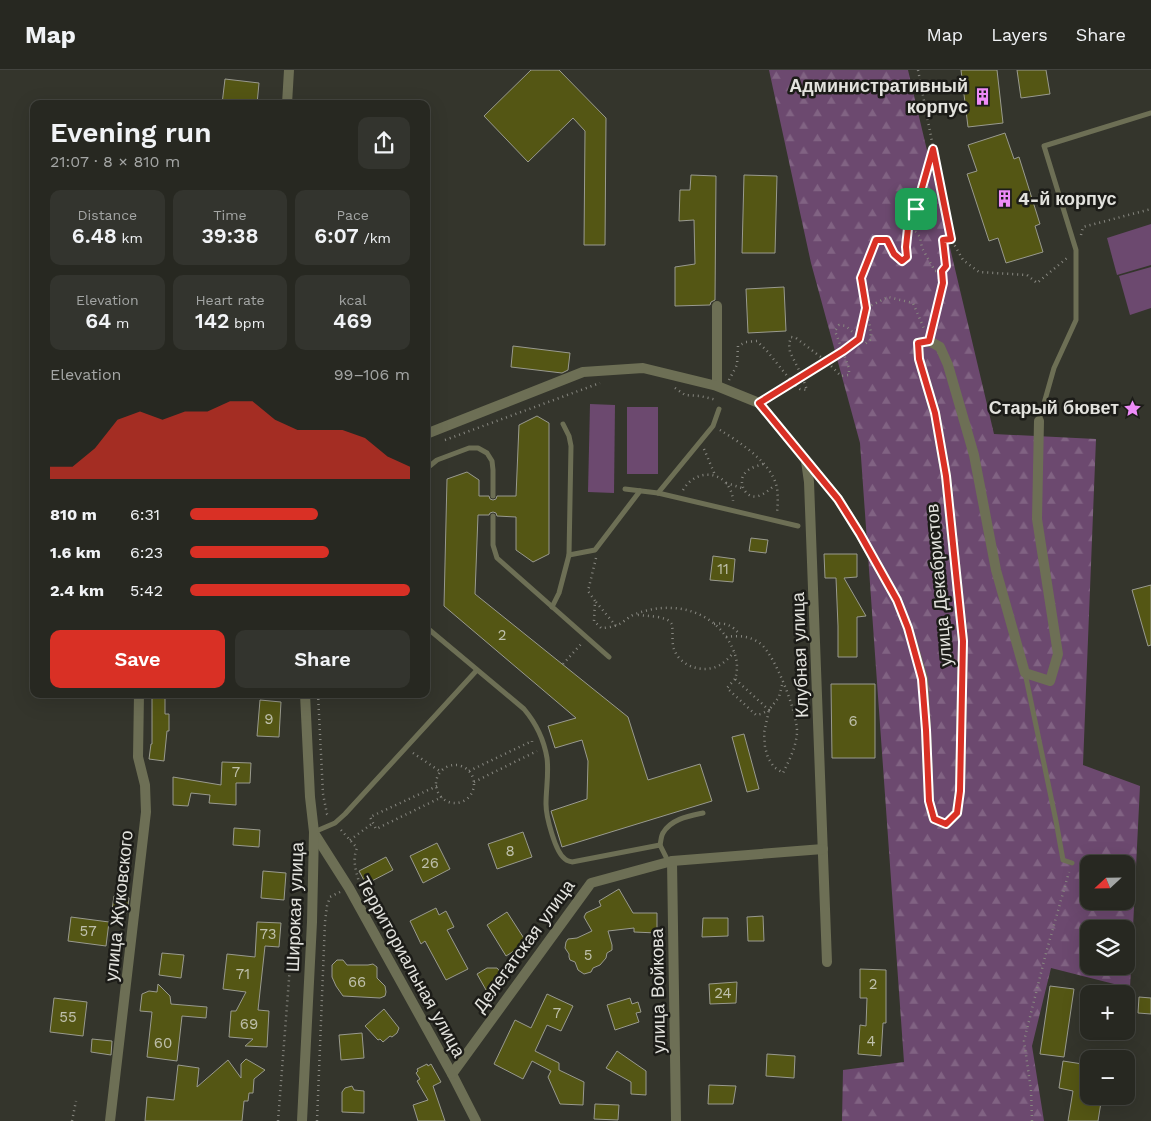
<!DOCTYPE html>
<html lang="en">
<head>
<meta charset="utf-8">
<style>
  body { margin:0; font-family:"Work Sans",sans-serif; background:#33342e; color:#f1f3f6; height:100vh; display:flex; flex-direction:column; font-size:19px; white-space:nowrap }
  * { box-sizing:border-box; margin:0 }
  p { font-size:16px; color:#a4a6a5 }
  .icon { flex:none; width:28px; height:28px; fill:none; stroke:currentColor; stroke-width:2; stroke-linecap:round; stroke-linejoin:round }
  .map { position:relative; flex:1; overflow:hidden }
  .drawer { position:absolute; left:30px; top:30px; width:400px; height:598px; display:flex; flex-direction:column; background:#272821; border-radius:10px; box-shadow:0 5px 20px #0002,0 0 0 1px #43443f }
  .drawer>* { flex:none }
  .needle { width:32px; rotate:248deg }
  .controls { position:absolute; left:1080px; top:785px; display:grid; gap:10px }
  .controls a { display:grid; place-items:center; width:55px; height:55px; border-radius:10px; background:#272821; box-shadow:0 5px 20px #0002,0 0 0 1px #43443f; font-size:25px }
  .pin { position:absolute; display:grid; place-items:center; width:42px; height:42px; color:#fff; margin:-21px; border-radius:10px; box-shadow:0 2px 8px #0006 }
  .round { display:grid; place-items:center; flex:none; width:52px; height:52px; border-radius:10px; background:#33342e }
  .headline { display:flex; align-items:center; justify-content:space-between; height:85px; padding:0 20px }
  h1 { font-size:28px; font-weight:600; line-height:38px }
  .figures { display:grid; grid-template-columns:repeat(3,1fr); gap:8px; height:85px; padding:5px 20px }
  .figures div { display:grid; align-content:center; border-radius:10px; background:#33342e; text-align:center }
  .figures b { font-size:21px; font-weight:600 }
  .figures small { font-size:14px; font-weight:400 }
  .figures p { font-size:14px }
  .chart { height:140px; padding:10px 20px }
  .chart p { display:flex; justify-content:space-between }
  .chart svg { width:100%; height:90px; margin-top:5px; fill:#d93025; opacity:.7 }
  .action { display:flex; gap:10px; margin-top:auto; padding:10px 20px }
  .action a { flex:1; height:58px; border-radius:10px; background:#d93025; color:#fff; font-size:20px; font-weight:600; line-height:58px; text-align:center }
  .action a+a { background:#33342e; color:#f1f3f6 }
  ul { padding:0 20px; list-style:none; font-size:16px }
  li { display:grid; grid-template-columns:80px 60px 1fr; align-items:center; height:38px }
  li i { height:12px; border-radius:6px; background:#d93025 }
  header { display:flex; align-items:center; gap:30px; box-sizing:border-box; height:70px; padding:0 25px; background:#272821; border-bottom:1px solid #43443f }
  header strong { font-size:24px }
  nav { display:flex; gap:28px; margin-inline-start:auto; font-size:18px }
  .map>svg:first-child { display:block }
  .forest { fill:url(#forest-firs); fill-rule:evenodd }
  .pitch { fill:#6c496f }
  .building { fill:#545614; stroke:#999a8f }
  .lines { fill:none; stroke-linecap:round; stroke-linejoin:round }
  .path { stroke:#888881; stroke-width:2.5; stroke-dasharray:1 4; stroke-linecap:butt }
  .service { stroke:#6d6f55; stroke-width:5 }
  .minor { stroke:#6d6f55; stroke-width:10 }
  .route-casing { stroke:#fff; stroke-width:10 }
  .route { stroke:#d93025; stroke-width:6 }
  .labels { text-anchor:middle; stroke-width:5; stroke-linejoin:round; paint-order:stroke }
  .number-label { font-size:15px; fill:#bfc0ac }
  .poi-label { font-size:18px; font-weight:bold; fill:#e3e3de; stroke:#1c1c18; text-anchor:end }
  .street-label { font-size:18px; fill:#e3e3de; stroke:#1c1c18 }
</style>
</head>
<body>
<header>
<strong>Map</strong>
<nav><a>Map</a><a>Layers</a><a>Share</a></nav>
</header>
<div class="map">
<svg width="1151" height="1051" viewBox="0 0 1151 1051">
  <defs>
    <pattern id="forest-firs" width="22" height="20" patternUnits="userSpaceOnUse" patternTransform="scale(1.25)"><rect width="22" height="20" fill="#6c496f"/><path d="M5 1l3.5 6h-7zM16 11l3.5 6h-7z" fill="#816383"/></pattern>
  </defs>
  <rect width="100%" height="100%" fill="#34352c"/>
  <path class="forest" d="M769,0h139l86,364 102,5 -13,326 57,21 -10,202 -79,-20 -19,78 12,75h-202l1,-51 61,-8 -44,-619 -49,-180zM1089,794h37v37h-37zM1089,859h37v37h-37z"/>
  <g class="pitch">
    <path d="M1151,154v41l-34,10 -10,-37z"/>
    <path d="M1151,197v41l-21,7 -11,-39z"/>
    <path d="M590,334l25,1 -1,88 -26,-1z"/>
    <rect x="627" y="337" width="31" height="67"/>
  </g>
  <g class="building">
    <path d="M531,0h28l47,48 -1,127h-21l1,-114 -12,-13 -45,44 -44,-46z"/>
    <path d="M961,0h36l6,53 -35,4z"/>
    <path d="M1017,0h29l4,24 -29,4z"/>
    <path d="M225,9l34,4 -2,21h-35z"/>
    <path d="M1005,63l9,26 5,-2 21,67 -5,2 8,26 -37,11 -8,-25 -9,3 -22,-67 10,-3 -9,-26z"/>
    <path d="M691,105l25,1 -1,124 -4,2 -1,3 -35,1v-39l20,-3 -1,-44 -15,1 1,-31h10z"/>
    <path d="M744,105l33,1 -2,77h-33z"/>
    <path d="M784,217l2,44 -38,2 -2,-44z"/>
    <path d="M513,276l57,7 -2,17 -6,3 -51,-6z"/>
    <path d="M537,346l12,7v131l-16,8 -17,-12v-33l-19,-1 -1,-3 -3,-1 -3,1 -1,2h-11l-3,79 153,123 20,63 52,-16 12,37 -150,46 -11,-36 36,-12 1,-38 -6,-21 -27,8 -7,-22 28,-8 -132,-112 3,-127 20,-7 12,8v16h10l1,3 3,1 3,-1 1,-3h19l3,-71z"/>
    <path d="M751,468l17,2 -2,13 -17,-2z"/>
    <path d="M824,484h33v23l-13,1 22,38 -9,1v40h-19v-31l-2,-48h-11z"/>
    <path d="M713,486l22,3 -2,23 -23,-2z"/>
    <path d="M1151,515v60l-3,1 -16,-56z"/>
    <path d="M831,614h44v74h-43z"/>
    <path d="M152,624h13v20h4v17h-2l-3,30 -15,-2 2,-15h1z"/>
    <path d="M260,630l21,2 -2,35 -22,-1z"/>
    <path d="M744,664l15,55 -12,3 -15,-55z"/>
    <path d="M222,692l29,1 -1,20h-14v22l-27,-2 1,-8 -19,-2 -3,13 -15,-1v-28l48,8z"/>
    <path d="M234,758l26,2 -1,17 -26,-2z"/>
    <path d="M523,762l9,25 -35,12 -9,-25z"/>
    <path d="M437,773l13,26 -27,14 -13,-27z"/>
    <path d="M386,787l7,13 -27,14 -7,-13z"/>
    <path d="M263,801l23,2 -2,27 -23,-2z"/>
    <path d="M619,819l14,24h24v20l-23,-1v-4l-26,3 4,14v5l-5,3 -1,5 -6,7 -7,3 -2,4 -7,2 -6,-4 -3,-8 -5,-2 -1,-3v-3l-4,-6 1,-6 2,-3 9,-1 15,-7 -8,-14 2,-4 15,-7 -2,-5z"/>
    <path d="M114,826l15,2 -2,15 -15,-3z"/>
    <path d="M436,838l3,7 7,-4 8,16 -7,3 21,39 -22,11 -21,-39 -4,3 -11,-23z"/>
    <path d="M507,842l20,31 -21,13 -19,-31z"/>
    <path d="M763,846l1,25h-16l-1,-24z"/>
    <path d="M71,847l38,5 -3,24 -38,-5z"/>
    <path d="M703,848h25v18l-26,1z"/>
    <path d="M257,852l24,1 -2,24 -14,-1 -7,64 11,1 -2,36 -22,-1 8,-7 -24,-2 2,-26h5l10,-19 -23,-3 4,-35 28,3z"/>
    <path d="M162,883l22,2 -3,23 -22,-3z"/>
    <path d="M337,890h6l4,5h21l5,-1 4,3v11l8,8 1,6 -1,4 -5,2 -37,-2 -7,-10 -4,-9v-12z"/>
    <path d="M487,898h10l8,9 -15,20 -13,-23z"/>
    <path d="M860,899l26,1v53h-3l-2,33 -23,-2 2,-29 6,1 1,-28h-7z"/>
    <path d="M737,912l-1,21 -26,1 -1,-20z"/>
    <path d="M158,914l12,12 1,8 36,3 -1,11 -24,-2 -5,45 -30,-4 5,-45 -12,-1 2,-17 7,-3 8,1z"/>
    <path d="M1050,916l24,3 -10,68 -24,-3z"/>
    <path d="M547,924l26,12 -12,25 -14,-6 -12,26 24,12v7l25,12 -1,23 -23,-1 -12,-27 3,-6 -19,-10 -9,18 -29,-15 21,-44 16,8z"/>
    <path d="M1139,927l12,1v16l-13,-1z"/>
    <path d="M54,928l33,4 -4,34 -33,-4z"/>
    <path d="M630,928l2,6 6,-2 3,10 -5,1 3,9 -24,8 -8,-25z"/>
    <path d="M384,939l15,19 -2,5 -5,4 -2,-1 -7,6 -3,-3 -2,1 -13,-14z"/>
    <path d="M362,963l2,25 -23,2 -2,-25z"/>
    <path d="M92,969l20,2 -1,14 -20,-3z"/>
    <path d="M617,981l29,20v24l-15,-1v-12l-25,-14z"/>
    <path d="M767,984l28,2 -1,22 -28,-2z"/>
    <path d="M246,989l19,11 -11,9 -1,14h-4l-1,8h-4l-2,20h-97l2,-24 27,3 4,-35 21,3 -2,19 31,-27 13,18v-14z"/>
    <path d="M1063,991l26,4v31h13l-4,25h-30l5,-30 -14,-3z"/>
    <path d="M427,994l1,2 3,-2 10,18 -8,4 12,35h-27l-5,-16 15,-5 -11,-19 3,-2 -4,-6 2,-2 -1,-2z"/>
    <path d="M709,1015l27,1 -3,18h-25z"/>
    <path d="M352,1016l2,4 10,1v22l-22,-1v-20l3,-4z"/>
    <path d="M595,1034l24,1 -1,15 -24,-1z"/>
  </g>
  <g class="lines">
    <g class="path">
      <path d="M918,0l33,169"/>
      <path d="M908,158l8,-19 17,-58"/>
      <path d="M1081,165l2,-8 68,-18"/>
      <path d="M932,260l11,-47 -1,-12"/>
      <path d="M729,310l8,-15 1,-19 8,-4 11,-1 10,10 25,31 8,7 7,1 -5,-14 -12,-24 -1,-8 2,-7 5,1 30,23 15,15 8,-1v-7l-14,-37 4,-6 7,1 19,18 5,-4 1,-7 -10,-55 15,-38h11l7,14 8,7 5,-4 -1,-10 2,-19 8,4 4,5 2,11 13,23h7l4,-5 -3,-26 8,-1 12,21 16,12 48,3 10,8 30,-25"/>
      <path d="M675,318l10,7 15,1 17,4"/>
      <path d="M769,327l74,-46 16,-12 7,-31 22,-11 25,6 12,28"/>
      <path d="M720,360c21,13 52,33 57,58 1,8 1,16 0,24"/>
      <path d="M445,370l155,-57"/>
      <path d="M704,379l11,26"/>
      <path d="M763,394c-6,2 -14,4 -18,9 -8,9 1,27 13,23 7,-2 12,-7 17,-11"/>
      <path d="M726,413l16,5"/>
      <path d="M683,420c15,-25 48,-18 50,11"/>
      <path d="M596,488l-8,33 7,10 -1,20 7,7c5,0 11,-1 16,-3 6,-2 10,-7 16,-10 34,-14 73,-8 94,23 8,13 13,26 8,41l34,31 -8,4 -5,1 -29,-27 8,-9"/>
      <path d="M596,532l20,24"/>
      <path d="M638,545c8,1 29,1 33,8 3,3 0,19 3,26 6,18 30,25 46,16 5,-3 10,-8 14,-13"/>
      <path d="M714,554c12,-2 19,2 26,11"/>
      <path d="M726,567c13,-2 26,-1 36,8 14,13 36,69 35,88 -1,14 -8,28 -14,40l-9,-6 -6,-9 -3,-11 -1,-14 5,-23 10,-13 4,-16"/>
      <path d="M563,594l19,-21"/>
      <path d="M318,624l5,100 4,20 2,2"/>
      <path d="M413,683l28,19"/>
      <circle cx="455" cy="714" r="19"/>
      <path d="M469,701l63,-30v1"/>
      <path d="M474,712l63,-31"/>
      <path d="M437,716l-67,31 6,12 66,-32"/>
      <path d="M341,760l16,18c-5,12 -1,23 2,34"/>
      <path d="M350,770l23,-17"/>
      <path d="M72,1051l4,-20"/>
      <path d="M278,1051l17,-219"/>
      <path d="M317,1051l8,-199 2,-16 3,-9 10,-5"/>
      <path d="M1032,1051l-1,-31 -7,-49 22,-88 23,-81"/>
    </g>
    <g class="service">
      <path d="M1039,351l15,-53 22,-48v-70l-32,-104 107,-33"/>
      <path d="M426,399l11,-9 32,-12h9l9,5 5,8 1,9v26"/>
      <path d="M625,419l33,4 140,33"/>
      <path d="M658,423l55,-67 6,-17"/>
      <path d="M493,446v29l4,13 112,99"/>
      <path d="M569,485l26,-5 45,-59"/>
      <path d="M552,537l7,-14 10,-38 2,-109 -2,-10 -6,-12"/>
      <path d="M426,557l98,82c11,13 20,31 23,49 2,15 -1,31 -1,46 0,12 9,48 19,55 2,2 4,2 7,3l88,-17 6,12"/>
      <path d="M1025,603l31,148 7,39 9,3"/>
      <path d="M314,762l21,-9 10,-9 132,-144"/>
      <path d="M660,775c1,-4 1,-9 3,-12 8,-14 26,-17 40,-20"/>
    </g>
    <g class="minor">
      <path d="M287,34l2,-34"/>
      <path d="M717,236v80"/>
      <path d="M426,364l157,-62 60,-4 74,18 42,17 79,96 22,35 37,66 11,28 15,51 3,51 3,71 5,18 12,5 11,-11 3,-22 3,-150 -17,-165 -11,-63 -16,-54 -1,-16 11,-2 11,6 8,18 26,90 22,115 29,103 25,8 8,-27 -21,-135 2,-98"/>
      <path d="M806,391l3,21 18,480"/>
      <path d="M314,763l35,55 103,186 24,47"/>
      <path d="M672,791l4,260"/>
      <path d="M452,1004l139,-191 81,-22 151,-12"/>
      <path d="M110,1051l36,-309 -1,-27 -7,-28 1,-63"/>
      <path d="M302,1051l10,-199 2,-90 -4,-35 -5,-103"/>
    </g>
  </g>
  <g class="lines">
    <defs>
      <path id="route" d="M933,79l18,90 -8,1 3,26 -4,5 1,12 -14,58 -11,2 1,16 16,54 11,63 17,165 -3,150 -3,22 -11,11 -12,-5 -5,-18 -3,-71 -4,-51 -14,-51 -11,-28 -37,-66 -22,-35 -79,-96 84,-52 16,-12 7,-31 -5,-30 15,-38h11l7,14 8,7 5,-4 -1,-10 2,-19 8,-19z"/>
    </defs>
    <use href="#route" class="route-casing"/>
    <use href="#route" class="route"/>
  </g>
  <defs>
    <symbol id="building-bare" viewBox="-9 -9 18 18"><path d="M-4-6H4V6H1V3H-1V6H-4ZM-2.5-4.3h1.7v1.8h-1.7ZM.8-4.3h1.7v1.8H.8ZM-2.5-1h1.7V.8h-1.7ZM.8-1h1.7V.8H.8Z" fill="#ee8bf8" stroke="#1c1c18" stroke-width="2.5" paint-order="stroke"/></symbol>
    <symbol id="sight-bare" viewBox="-9 -9 18 18"><path d="M0-6L1.8-2.2L6-1.7L2.9 1.2L3.7 5.4L0 3.3L-3.7 5.4L-2.9 1.2L-6-1.7L-1.8-2.2Z" fill="#ee8bf8" stroke="#1c1c18" stroke-width="2.5" paint-order="stroke"/></symbol>
  </defs>
  <g fill-rule="evenodd">
    <use href="#building-bare" x="970" y="14" width="25" height="25"/>
    <use href="#building-bare" x="992" y="116" width="25" height="25"/>
    <use href="#sight-bare" x="1120" y="326" width="25" height="25"/>
  </g>
  <g class="labels">
    <g class="number-label">
      <text x="723" y="504">11</text>
      <text x="502" y="570">2</text>
      <text x="269" y="654">9</text>
      <text x="853" y="656">6</text>
      <text x="236" y="707">7</text>
      <text x="510" y="786">8</text>
      <text x="430" y="798">26</text>
      <text x="88" y="866">57</text>
      <text x="268" y="869">73</text>
      <text x="588" y="890">5</text>
      <text x="243" y="909">71</text>
      <text x="357" y="917">66</text>
      <text x="873" y="919">2</text>
      <text x="723" y="928">24</text>
      <text x="557" y="948">7</text>
      <text x="68" y="952">55</text>
      <text x="249" y="959">69</text>
      <text x="871" y="976">4</text>
      <text x="163" y="978">60</text>
    </g>
    <g class="poi-label">
      <text x="968" y="22">Административный<tspan x="968" dy="21">корпус</tspan></text>
      <text x="1018" y="135" text-anchor="start">4-й корпус</text>
      <text x="1119" y="344">Старый бювет</text>
    </g>
    <g class="street-label">
      <text transform="translate(939 515) rotate(-95)" y="6">улица Декабристов</text>
      <text transform="translate(800 585) rotate(-92)" y="6">Клубная улица</text>
      <text transform="translate(119 836) rotate(-84)" y="6">улица Жуковского</text>
      <text transform="translate(295 837) rotate(-88)" y="6">Широкая улица</text>
      <text transform="translate(524 876) rotate(-54)" y="6">Делегатская улица</text>
      <text transform="translate(411 897) rotate(61)" y="6">Территориальная улица</text>
      <text transform="translate(658 921) rotate(-91)" y="6">улица Войкова</text>
    </g>
  </g>
</svg>
<div class="controls">
<a><svg class="needle" viewBox="-14 -14 28 28"><path d="M0-13l5 13h-10z" fill="#e53935"/><path d="M0 13l5-13h-10z" fill="#a4a6a5"/></svg></a>
<a><svg class="icon" aria-label="layers" viewBox="0 0 24 24"><path d="M12 4l9 5-9 5-9-5zM3 14l9 5 9-5"/></svg></a>
<a>+</a>
<a>−</a>
</div>
<div class="pin" style="left:916px;top:139px;background:#1e9e55"><svg class="icon" aria-label="arrive" viewBox="0 0 24 24"><path d="M6 21V4h12l-3 4 3 4H6"/></svg></div>
<section class="drawer">
<div class="headline"><div><h1>Evening run</h1><p>21:07 · 8 × 810 m</p></div><a class="round"><svg class="icon" aria-label="share" viewBox="0 0 24 24"><path d="M12 15V3M7 8l5-5 5 5M5 13v7h14v-7"/></svg></a></div>
<div class="figures">
<div><p>Distance</p><b>6.48<small> km</small></b></div>
<div><p>Time</p><b>39:38</b></div>
<div><p>Pace</p><b>6:07<small> /km</small></b></div>
</div>
<div class="figures">
<div><p>Elevation</p><b>64<small> m</small></b></div>
<div><p>Heart rate</p><b>142<small> bpm</small></b></div>
<div><p>kcal</p><b>469</b></div>
</div>
<div class="chart"><p><span>Elevation</span>99–106 m</p>
<svg viewBox="0 0 160 44" preserveAspectRatio="none"><path d="M0 44V38L10 38L20 29L30 15L40 11L50 15L60 11L70 11L80 6L90 6L100 15L110 20L120 20L130 20L140 24L150 33L160 38V44z"/></svg>
</div>
<ul>
<li><b>810 m</b>6:31<i style="width:58%"></i></li>
<li><b>1.6 km</b>6:23<i style="width:63%"></i></li>
<li><b>2.4 km</b>5:42<i style="width:100%"></i></li>
</ul>
<div class="action"><a>Save</a><a>Share</a></div>
</section>
</div>
</body>
</html>
